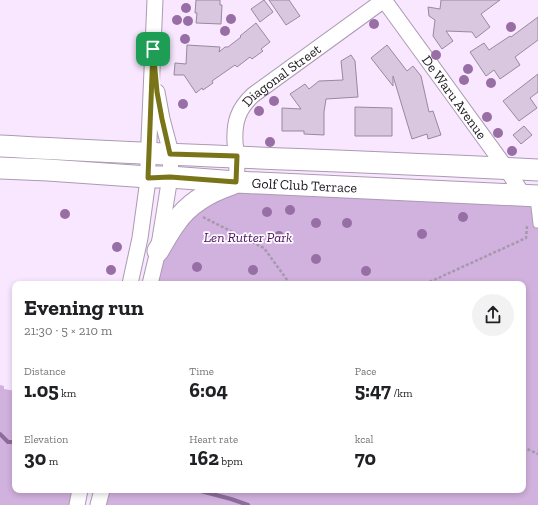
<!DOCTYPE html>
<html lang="en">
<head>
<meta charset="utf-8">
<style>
  body { margin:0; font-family:"Zilla Slab",serif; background:#f2f2f2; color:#202124; height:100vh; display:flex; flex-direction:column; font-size:15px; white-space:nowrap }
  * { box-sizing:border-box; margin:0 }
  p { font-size:13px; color:#757577 }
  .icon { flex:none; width:22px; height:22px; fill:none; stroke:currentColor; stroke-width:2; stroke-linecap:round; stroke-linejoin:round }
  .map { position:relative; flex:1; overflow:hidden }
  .details { position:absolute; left:12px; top:281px; width:514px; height:212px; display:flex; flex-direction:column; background:#fff; border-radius:8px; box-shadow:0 2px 6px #0003 }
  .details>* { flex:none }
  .pin { position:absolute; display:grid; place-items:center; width:34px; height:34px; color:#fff; margin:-17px; border-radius:8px; box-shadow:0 2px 6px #0006 }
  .round { display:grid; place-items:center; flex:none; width:42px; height:42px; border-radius:21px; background:#f2f2f2 }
  .overview { display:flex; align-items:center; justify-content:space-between; height:68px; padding:0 12px }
  h1 { font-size:22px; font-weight:800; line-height:30px }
  .figures { display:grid; grid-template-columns:repeat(3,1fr); gap:6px; height:68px; padding:4px 12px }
  .figures div { display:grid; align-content:center }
  .figures b { font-size:20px; font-weight:800 }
  .figures small { font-size:11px; font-weight:400 }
  .figures p { font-size:11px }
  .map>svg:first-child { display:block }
  .green { fill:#d1b1de }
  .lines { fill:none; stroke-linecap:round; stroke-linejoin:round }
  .stream { stroke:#8d6b9b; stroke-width:4 }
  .building { fill:#d8c7de; stroke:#98899f }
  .lane-casing { stroke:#ab9bb1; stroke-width:9 }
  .street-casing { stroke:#ab9bb1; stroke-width:17 }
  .secondary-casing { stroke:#ab9bb1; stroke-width:23 }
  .path { stroke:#a699ab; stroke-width:2.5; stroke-dasharray:3 2; stroke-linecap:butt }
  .lane { stroke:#fff; stroke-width:7 }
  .street { stroke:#fff; stroke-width:15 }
  .secondary { stroke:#fff; stroke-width:21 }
  .tree { fill:#986fa5 }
  .route-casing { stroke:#fff; stroke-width:8 }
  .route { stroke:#797418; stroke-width:5 }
  .labels { text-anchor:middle; stroke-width:3.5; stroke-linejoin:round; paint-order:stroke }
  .street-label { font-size:14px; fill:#1a141c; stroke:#fdfaff }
  .park-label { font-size:14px; font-style:italic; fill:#490d5c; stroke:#fdfaff }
</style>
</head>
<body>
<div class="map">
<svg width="538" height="505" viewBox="0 0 538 505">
  <rect width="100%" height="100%" fill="#f8e7ff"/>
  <g class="green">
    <path d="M223,191l315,12v302h-437l3,-15h419v-206h-369l8,-32 19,-29z"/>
    <path d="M0,385l4,1v3l11,2v99h58l-3,15h-70z"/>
  </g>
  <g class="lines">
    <g class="stream">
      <path d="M0,434l8,8h7"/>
      <path d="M197,490l34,9 17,6"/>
    </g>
  </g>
  <g class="building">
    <path d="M196,0h24v5h2l-1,19 -25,-1 1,-10h-2z"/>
    <path d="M264,0l9,12 -13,10 -9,-13z"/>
    <path d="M269,0h20l11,16 -14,9z"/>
    <path d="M441,0h59l-19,14 9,13 -14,11 -4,-6 -26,-1 7,10 -11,8 -9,-13 2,-16 -6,-4 -1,-9 12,2z"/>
    <path d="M538,17v23l-23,17 5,8 -20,14 -6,-9 -8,6 -16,-24 14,-9 5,7 21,-14 1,1z"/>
    <path d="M256,23l14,19 -9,7 2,2 -11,8 -2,-2 -13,10 -2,-2 -23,16 1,2 -10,7 -1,-2 -6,5 -12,-18h-10l1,-12 11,1 1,-19 33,2 -1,5 6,-5h3l13,-10 -1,-1z"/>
    <path d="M387,45l20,26 6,-5 8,10 8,36 4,-1 8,24 -13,4 -1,-5 -15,5 -19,-63v10l-22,-28z"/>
    <path d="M351,55l4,6 3,36 -32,2 -2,13v23l-20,-1v-3h-22v-23l19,1 -11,-15 15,-10 4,5 10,-8 24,-1 -2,-19z"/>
    <path d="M538,74v18l-8,6 7,10 -18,13 -16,-20z"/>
    <path d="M355,107l37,1v28h-37z"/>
    <path d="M524,126l8,9 -11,9 -8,-9z"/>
  </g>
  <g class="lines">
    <defs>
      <path id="lane" d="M534,198l3,26h1"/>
      <g id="street">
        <path id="s1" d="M384,0l122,168 17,27"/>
        <path id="s2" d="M236,182c1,-8 1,-16 1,-25 0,-5 -2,-10 -2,-15 -1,-20 3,-33 18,-47l131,-95"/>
        <path d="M130,284l10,-46 7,-51 8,-187"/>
        <path d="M150,284l8,-33 12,-74 1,-24 -9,-34 -5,-27"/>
        <path d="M77,505l3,-15"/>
        <path d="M98,505l4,-15"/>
      </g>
      <g id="secondary">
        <path d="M0,146c179,10 359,15 538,24"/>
        <path id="s3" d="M0,168l48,2 100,7h22l66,5 302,14"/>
        <path d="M158,251c6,-10 11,-20 18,-29 13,-19 35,-31 56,-38"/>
      </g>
    </defs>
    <use href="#lane" class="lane-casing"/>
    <use href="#street" class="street-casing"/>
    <use href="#secondary" class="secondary-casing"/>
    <g class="path">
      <path d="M203,217l61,31 26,36"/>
      <path d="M425,284l101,-46 1,-12"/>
      <path d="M523,447l15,7"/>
    </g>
    <use href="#lane" class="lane"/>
    <use href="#street" class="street"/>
    <use href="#secondary" class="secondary"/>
  </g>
  <g class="tree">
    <circle cx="186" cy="8" r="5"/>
    <circle cx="231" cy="19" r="5"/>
    <circle cx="177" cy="20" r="5"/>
    <circle cx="188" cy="21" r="5"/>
    <circle cx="374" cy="24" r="5"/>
    <circle cx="511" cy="27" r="5"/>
    <circle cx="225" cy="31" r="5"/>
    <circle cx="185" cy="39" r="5"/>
    <circle cx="436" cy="55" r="5"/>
    <circle cx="468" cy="69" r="5"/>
    <circle cx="464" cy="80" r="5"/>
    <circle cx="491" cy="83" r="5"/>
    <circle cx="274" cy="101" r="5"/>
    <circle cx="183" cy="104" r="5"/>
    <circle cx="259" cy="111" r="5"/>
    <circle cx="487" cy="117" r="5"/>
    <circle cx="498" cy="133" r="5"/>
    <circle cx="270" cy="142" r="5"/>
    <circle cx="512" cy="151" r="5"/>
    <circle cx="290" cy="210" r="5"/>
    <circle cx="267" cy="212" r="5"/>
    <circle cx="65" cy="214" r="5"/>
    <circle cx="463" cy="217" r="5"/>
    <circle cx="316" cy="223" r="5"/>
    <circle cx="347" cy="223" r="5"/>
    <circle cx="422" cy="234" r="5"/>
    <circle cx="279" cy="236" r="5"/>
    <circle cx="117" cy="247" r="5"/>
    <circle cx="316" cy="259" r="5"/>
    <circle cx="197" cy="267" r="5"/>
    <circle cx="111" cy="270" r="5"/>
    <circle cx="253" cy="270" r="5"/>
    <circle cx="366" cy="271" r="5"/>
  </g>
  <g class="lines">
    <defs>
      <path id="route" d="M153,49l4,43 5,27 8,35 67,2 -1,26 -66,-5 -22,1z"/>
    </defs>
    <use href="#route" class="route-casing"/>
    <use href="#route" class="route"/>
  </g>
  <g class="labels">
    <g class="street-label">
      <text dy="5" stroke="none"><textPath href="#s2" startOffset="127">Diagonal Street</textPath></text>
      <text dy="5" stroke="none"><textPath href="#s1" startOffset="120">De Waru Avenue</textPath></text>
      <text dy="5" stroke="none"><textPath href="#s3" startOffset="305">Golf Club Terrace</textPath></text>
    </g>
    <g class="park-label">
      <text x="248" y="242">Len Rutter Park</text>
    </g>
  </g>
</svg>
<div class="pin" style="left:153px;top:49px;background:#1e9e55"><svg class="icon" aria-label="arrive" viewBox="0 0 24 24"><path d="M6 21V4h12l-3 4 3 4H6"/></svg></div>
<section class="details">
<div class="overview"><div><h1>Evening run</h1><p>21:30 · 5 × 210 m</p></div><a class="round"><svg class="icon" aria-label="share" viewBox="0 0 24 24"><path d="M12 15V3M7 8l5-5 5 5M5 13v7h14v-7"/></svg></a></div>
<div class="figures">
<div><p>Distance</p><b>1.05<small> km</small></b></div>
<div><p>Time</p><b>6:04</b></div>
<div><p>Pace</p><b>5:47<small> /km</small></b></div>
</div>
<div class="figures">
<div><p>Elevation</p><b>30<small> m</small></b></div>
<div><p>Heart rate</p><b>162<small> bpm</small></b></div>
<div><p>kcal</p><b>70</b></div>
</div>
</section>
</div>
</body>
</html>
